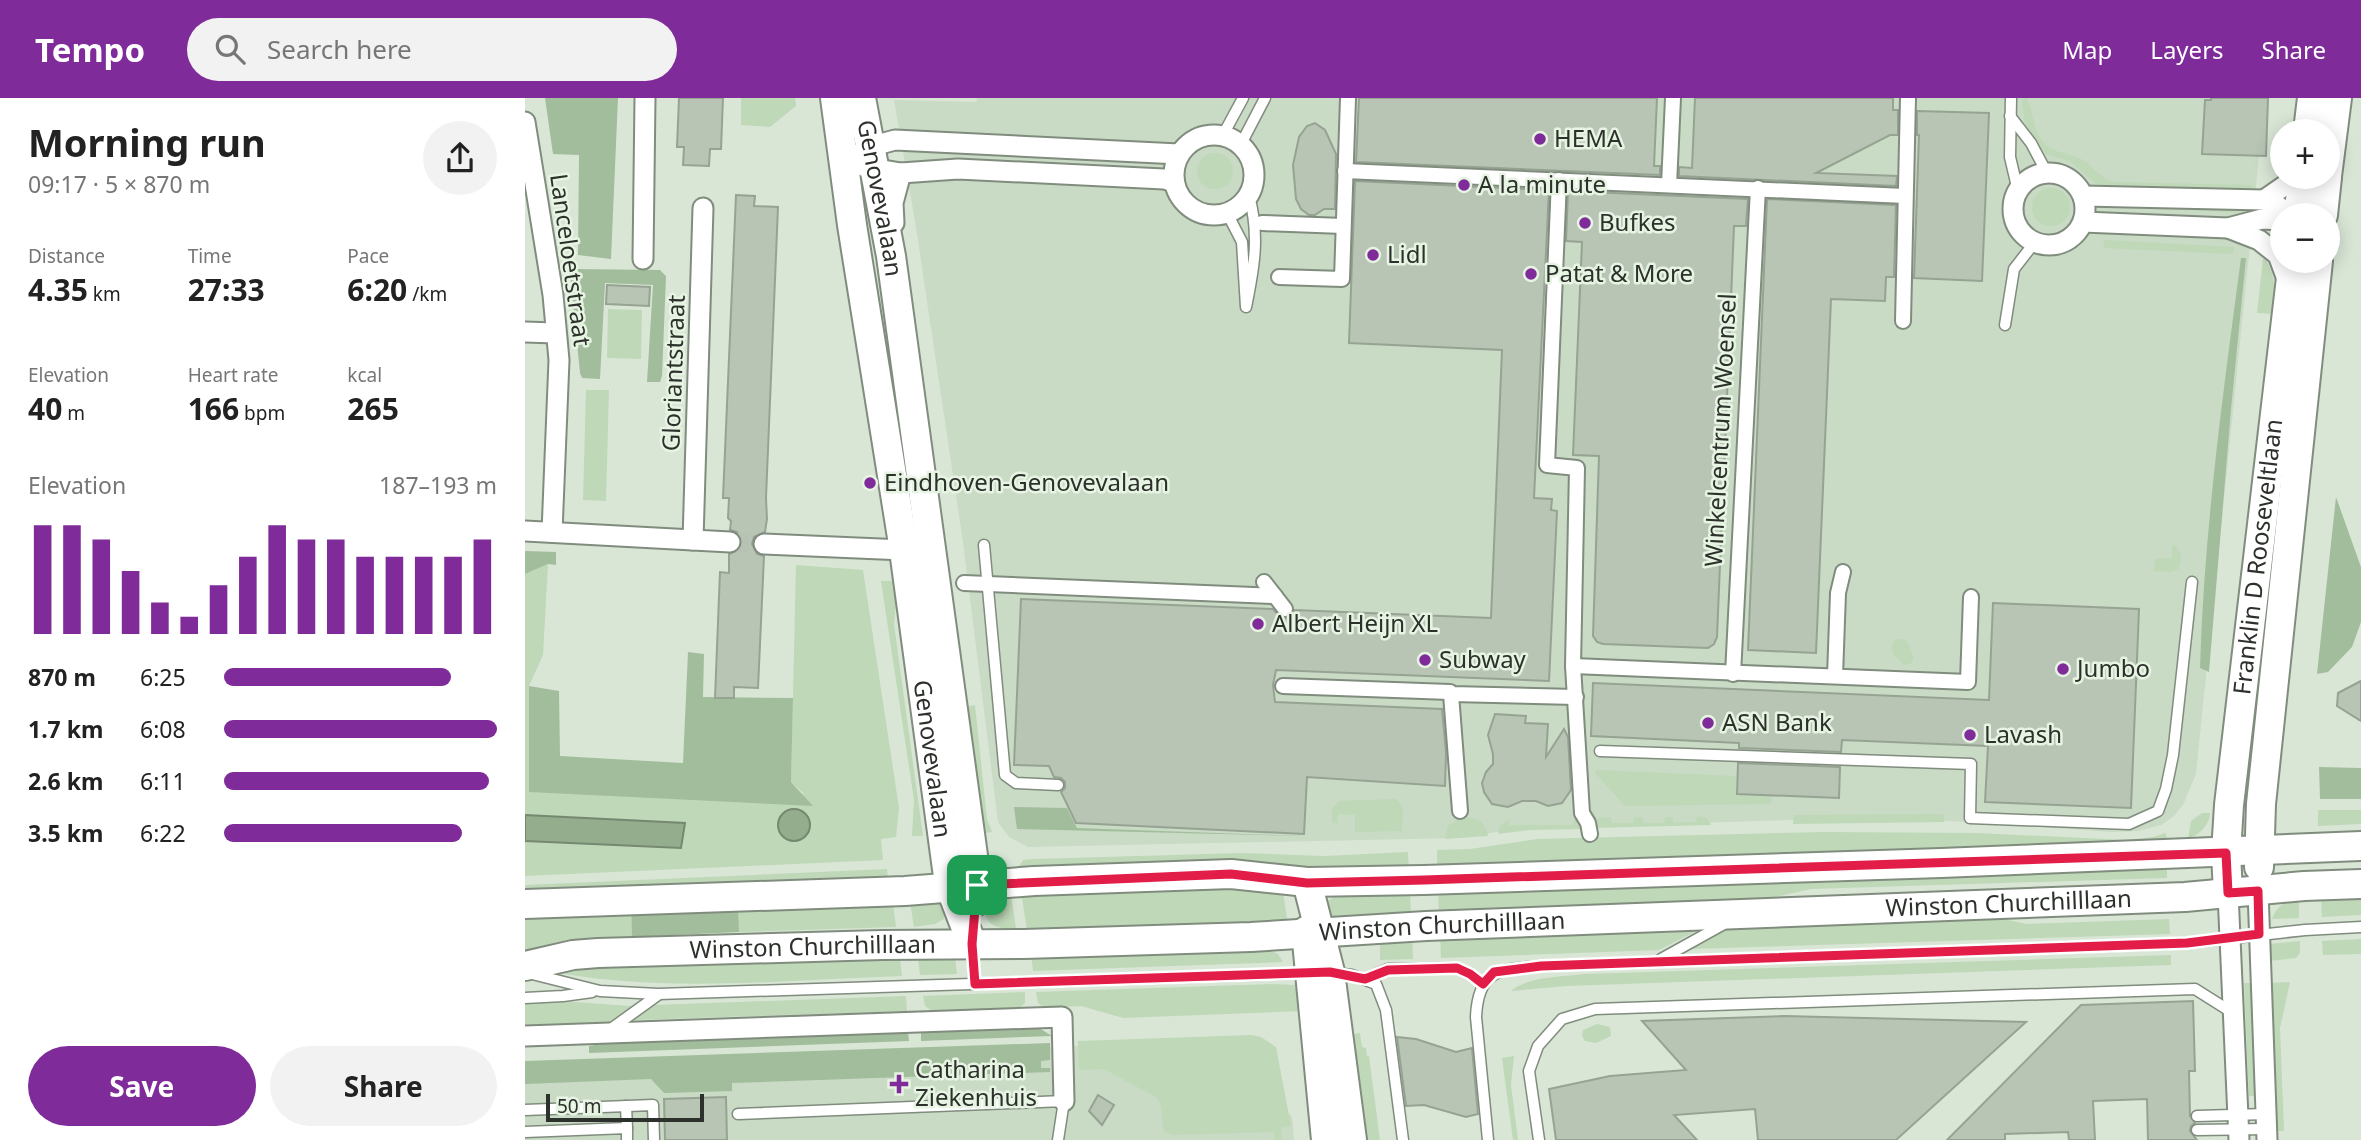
<!DOCTYPE html>
<html lang="en">
<head>
<meta charset="utf-8">
<style>
  body { margin:0; font-family:"Noto Sans",sans-serif; background:#f2f2f2; color:#222; height:100vh; display:flex; flex-direction:column; font-size:26px; white-space:nowrap }
  * { box-sizing:border-box; margin:0 }
  p { font-size:23px; color:#767676 }
  .icon { flex:none; width:38px; height:38px; fill:none; stroke:currentColor; stroke-width:2; stroke-linecap:round; stroke-linejoin:round }
  .map { position:relative; flex:1; overflow:hidden }
  .details { display:flex; flex-direction:column; background:#fff; width:525px }
  .details>* { flex:none }
  .controls { position:absolute; left:1745px; top:21px; display:grid; gap:14px }
  .controls a { display:grid; place-items:center; width:70px; height:70px; border-radius:50%; background:#fff; box-shadow:0 4px 18px #0003; font-size:35px }
  .scale { position:absolute; left:21px; bottom:18px; width:158px; box-sizing:border-box; padding-left:7px; border:4px solid #2d312b; border-top:0; font-size:19px; line-height:24px; white-space:nowrap; color:#2d312b; -webkit-text-stroke:5px #e7f4e3; paint-order:stroke }
  .pin { position:absolute; display:grid; place-items:center; width:60px; height:60px; color:#fff; margin:-30px; border-radius:14px; box-shadow:0 4px 10px #0006 }
  .round { display:grid; place-items:center; flex:none; width:74px; height:74px; border-radius:37px; background:#f2f2f2 }
  .headline { display:flex; align-items:center; justify-content:space-between; height:119px; padding:0 28px }
  h1 { font-size:38px; font-weight:700; line-height:52px }
  .figures { display:grid; grid-template-columns:repeat(3,1fr); gap:10px; height:119px; padding:7px 28px }
  .figures div { display:grid; align-content:center }
  .figures b { font-size:30px; font-weight:700 }
  .figures small { font-size:19px; font-weight:400 }
  .figures p { font-size:19px }
  .chart { height:196px; padding:14px 28px }
  .chart p { display:flex; justify-content:space-between }
  .chart svg { width:100%; height:126px; margin-top:7px; stroke:#7f2b9a; stroke-width:6 }
  .cta { display:flex; gap:14px; margin-top:auto; padding:14px 28px }
  .cta a { flex:1; height:80px; border-radius:42px; background:#7f2b9a; color:#fff; font-size:28px; font-weight:700; line-height:80px; text-align:center }
  .cta a+a { background:#f2f2f2; color:#222 }
  ul { padding:0 28px; list-style:none; font-size:23px }
  li { display:grid; grid-template-columns:112px 84px 1fr; align-items:center; height:52px }
  li i { height:18px; border-radius:9px; background:#7f2b9a }
  header { display:flex; align-items:center; gap:42px; box-sizing:border-box; height:98px; padding:0 35px; background:#7f2b9a; color:#fff }
  header strong { font-size:33px }
  nav { display:flex; gap:38px; margin-inline-start:auto; font-size:24px }
  .search { width:490px; height:63px; background:#f2f2f2; display:flex; align-items:center; gap:18px; box-sizing:border-box; padding:0 24px; border-radius:38px; color:#767676; font-size:26px }
  main { display:flex; flex:1; min-height:0 }
  .map>svg:first-child { display:block }
  .built { fill:#c9dac5 }
  .green { fill:#bfd8b8 }
  .forest { fill:#a2bd9b }
  .water { fill:#94ae8d; stroke:#758870; stroke-width:2 }
  .building { fill:#b8c5b5; stroke:#96a393; stroke-width:2 }
  .lines { fill:none; stroke-linecap:round; stroke-linejoin:round }
  .minor-tunnel { stroke:#b7c2b4; stroke-width:19; stroke-dasharray:19 10; stroke-linecap:butt }
  .service-casing { stroke:#808c7d; stroke-width:13 }
  .pedestrian-casing { stroke:#808c7d; stroke-width:18 }
  .minor-casing { stroke:#808c7d; stroke-width:23 }
  .secondary-casing { stroke:#808c7d; stroke-width:32 }
  .service { stroke:#fff; stroke-width:10 }
  .pedestrian { stroke:#fff; stroke-width:14 }
  .minor { stroke:#fff; stroke-width:19 }
  .secondary { stroke:#fff; stroke-width:28 }
  .route-casing { stroke:#fff; stroke-width:14 }
  .route { stroke:#e11d48; stroke-width:9 }
  .poi-dot { fill:#7f2b9a; stroke:#e7f4e3; stroke-width:2.5 }
  .labels { text-anchor:middle; stroke-width:5; stroke-linejoin:round; paint-order:stroke }
  .poi-label { font-size:24px; fill:#2d312b; stroke:#e7f4e3; text-anchor:start }
  .street-label { font-size:24px; fill:#2d312b; stroke:#e7f4e3 }
</style>
</head>
<body>
<header>
<strong>Tempo</strong>
<div class="search"><svg class="icon" aria-label="search" viewBox="0 0 24 24"><circle cx="10" cy="10" r="6"/><path d="M15 15l6 6"/></svg>Search here</div>
<nav><a>Map</a><a>Layers</a><a>Share</a></nav>
</header>
<main>
<section class="details">
<div class="headline"><div><h1>Morning run</h1><p>09:17 · 5 × 870 m</p></div><a class="round"><svg class="icon" aria-label="share" viewBox="0 0 24 24"><path d="M12 15V3M7 8l5-5 5 5M5 13v7h14v-7"/></svg></a></div>
<div class="figures">
<div><p>Distance</p><b>4.35<small> km</small></b></div>
<div><p>Time</p><b>27:33</b></div>
<div><p>Pace</p><b>6:20<small> /km</small></b></div>
</div>
<div class="figures">
<div><p>Elevation</p><b>40<small> m</small></b></div>
<div><p>Heart rate</p><b>166<small> bpm</small></b></div>
<div><p>kcal</p><b>265</b></div>
</div>
<div class="chart"><p><span>Elevation</span>187–193 m</p>
<svg viewBox="0 0 160 44" preserveAspectRatio="none"><path d="M5 44V6M15 44V6M25 44V11M35 44V22M45 44V33M55 44V38M65 44V27M75 44V17M85 44V6M95 44V11M105 44V11M115 44V17M125 44V17M135 44V17M145 44V17M155 44V11"/></svg>
</div>
<ul>
<li><b>870 m</b>6:25<i style="width:83%"></i></li>
<li><b>1.7 km</b>6:08<i style="width:100%"></i></li>
<li><b>2.6 km</b>6:11<i style="width:97%"></i></li>
<li><b>3.5 km</b>6:22<i style="width:87%"></i></li>
</ul>
<div class="cta"><a>Save</a><a>Share</a></div>
</section>
<div class="map">
<svg width="1836" height="1042" viewBox="0 0 1836 1042">
  <rect width="100%" height="100%" fill="#d9e6d6"/>
  <g class="built">
    <path d="M452,0h1257l26,49 -64,627 -13,31 -9,11 -13,9 -23,6 -25,1 -193,-13h-99l-304,10 -61,9 -428,9 -19,-10 -11,-15 -36,-287 -47,-314 -21,-121 82,2z"/>
    <path d="M634,945l121,60 12,14 2,23h-769v-74z"/>
  </g>
  <g class="green">
    <path d="M216,0h54l1,8 -26,21 -29,-2z"/>
    <path d="M1502,0c7,16 6,39 23,50 9,5 21,6 31,11 12,7 18,18 31,23l140,3v9l-147,-7 -8,-3 -28,-23 -24,-7 -20,-31 -3,-23z"/>
    <circle cx="690" cy="73" r="18"/>
    <circle cx="1526" cy="109" r="19"/>
    <path d="M1575,100l150,7 -1,8 -148,-6z"/>
    <path d="M1580,142l129,7 -1,7 -130,-6z"/>
    <path d="M1740,160c11,20 11,34 9,56l-17,-1 6,-54z"/>
    <path d="M83,211l34,1 -1,49 -34,-1z"/>
    <path d="M61,292h23l-3,111 -23,-1z"/>
    <path d="M1647,446c10,5 11,15 6,25l-6,3 -18,-1 1,-12 17,-1z"/>
    <path d="M23,466l-5,91 -14,31v106l275,2 -13,-12 5,-217 67,5 36,238 -3,29 -15,2 2,21 -358,16v-35l156,7 3,-25 -159,-8v-241z"/>
    <path d="M356,483h17l-4,43 29,212h-11l2,-36z"/>
    <path d="M1371,541h8l5,6 5,14 -4,5 -6,1 -10,-10 -3,-8z"/>
    <path d="M450,607l12,114 5,13 -12,2 -11,-77v-51z"/>
    <path d="M1070,672l141,6v19h36l-1,9 -146,2 -29,-32z"/>
    <path d="M870,701c12,6 7,20 7,32l-47,1v-17l-17,-1 -1,10 -5,-2v-14l7,-7z"/>
    <path d="M1793,712h43v14l-43,2z"/>
    <path d="M1677,715h8c0,11 -11,23 -22,25l3,-17z"/>
    <path d="M1415,716l4,1v7l-151,2 1,-9z"/>
    <path d="M1172,718l10,2 4,7 -117,3 1,-6 5,-4 11,-1 1,6h21l1,-6h8l1,6h21l1,-6h8v6l23,-1z"/>
    <path d="M936,719c14,-1 25,4 27,19l-43,3 3,-13z"/>
    <path d="M984,721v6h64l1,-6h3l7,10 -55,1 -31,4 2,-8z"/>
    <path d="M1299,734l153,1 151,7 25,-3 13,-4 1,12 -730,24v-19l33,-1 67,-10z"/>
    <path d="M883,754l1,18h-390l-1,-2 5,-8 10,-1 209,-6 82,3z"/>
    <path d="M1642,767v13l-356,11 -81,18 -291,13 -1,-31z"/>
    <path d="M362,771l1,10 -363,19v-13z"/>
    <path d="M722,786l36,8 5,33 -261,5 -6,-38z"/>
    <path d="M885,793l1,24 -84,8 -2,-21 17,-9z"/>
    <path d="M486,795l5,36c-29,0 -34,-9 -29,-35z"/>
    <path d="M1836,795v22l-39,2 -1,-23z"/>
    <path d="M384,798h33l2,23 -9,5 -21,3z"/>
    <path d="M367,799l4,30 -157,5 -1,-30z"/>
    <path d="M1774,800v20l-27,1c5,-14 13,-18 27,-21z"/>
    <path d="M106,807l1,32 -107,21v-49z"/>
    <path d="M1459,817l43,9 142,-5 1,15 -479,15 1,-3 48,-24z"/>
    <path d="M1187,825l-53,27 -218,8 -1,-25z"/>
    <path d="M887,838l1,23 -33,1v-19z"/>
    <path d="M1836,841v15l-38,1 -1,-14z"/>
    <path d="M1775,843v12l-4,5 -27,3v-17z"/>
    <path d="M740,850l13,6 5,8 -250,9 -2,-17z"/>
    <path d="M1646,857v10l-604,21 -56,5c17,-15 52,-14 74,-17z"/>
    <path d="M430,859l2,17 -37,1 -2,-17z"/>
    <path d="M375,861l2,17c-117,4 -244,18 -359,-6l36,-10 47,8z"/>
    <path d="M1765,884l-10,46 4,103h-8l-6,-148z"/>
    <path d="M1719,885h7l4,113h-6z"/>
    <path d="M747,886l23,1 7,26 -179,7 -42,-12 -36,2 -7,-5 -2,-11z"/>
    <path d="M500,894v11l-7,6 -86,2 -7,-5 -2,-10z"/>
    <path d="M381,898l1,15 -272,9 -1,-2 20,-13z"/>
    <path d="M35,903l71,5 1,2 -23,14 -84,4v-24z"/>
    <path d="M1072,926l13,3 1,9 -15,7 -11,-2 -3,-5 1,-6z"/>
    <path d="M835,935l2,14 4,1 1,8h2l11,84h-17l-14,-105z"/>
    <path d="M726,937l10,2 15,10 15,79 -10,1 1,13h-7l-1,-8 -101,3 -8,-3c-5,-13 0,-25 -9,-35l-52,-28 -21,1 -4,-2 -1,-27z"/>
    <path d="M989,958l-3,29 7,55h-5l-11,-82z"/>
  </g>
  <g class="forest">
    <path d="M20,0h73l-7,161 -33,-4 1,-100 -26,-1z"/>
    <path d="M1716,160h5l-15,151 -22,263 -9,-4c4,-138 23,-274 41,-410z"/>
    <path d="M50,171l85,1 6,6 -4,100 -2,6h-13l6,-97 -48,-2 -5,96 -18,-1 -2,-5 -10,-100z"/>
    <path d="M1811,399l25,70v55l-9,25 -24,25 -11,2z"/>
    <path d="M0,453l31,1v13l-8,-1 -23,10z"/>
    <path d="M163,554l16,2 -1,43 90,1 -2,84 22,24 -284,-14v-106l30,5 1,65 123,7z"/>
    <path d="M1794,669l42,1v31h-41z"/>
    <path d="M489,709l53,1 10,20 226,8 -286,-7z"/>
    <path d="M213,804l1,30 -107,5 -1,-32z"/>
    <path d="M514,930l13,8 -131,5v-9z"/>
    <path d="M383,934l1,9 -320,12v-7l30,-5z"/>
    <path d="M525,945v17l-9,1v7h9v4l-318,11v8l-68,2 -13,-14 -126,5v-23z"/>
  </g>
  <g class="water">
    <circle cx="269" cy="727" r="16"/>
    <path d="M0,717l160,8 -4,25 -156,-7z"/>
  </g>
  <g class="building">
    <path d="M154,0h44l-2,51h-11l-1,17 -26,-1 1,-18h-7z"/>
    <path d="M834,0h298l-3,68h6v9l-304,-13z"/>
    <path d="M1170,0h198v12h5v25h-8l-74,38 81,3 -1,10 -217,-10v-9l13,1z"/>
    <path d="M1686,0h57l-2,58 -64,-2 3,-54h6z"/>
    <path d="M1392,13l72,2 -7,168 -68,-3 5,-143h-2z"/>
    <path d="M790,25l10,7 11,24 -1,55h-11l-9,6h-6l-8,-6 -5,-10 -3,-34 6,-28 8,-11z"/>
    <path d="M830,83l194,9 -15,308 18,1 -1,11 6,1 -8,170 -273,-11 -3,15 2,17 167,7 4,43 -1,34 -138,-9 -3,57 -228,-11 -15,-31 4,-4v-6l-4,-4 -7,-1 -5,-11 -35,-1 7,-166 252,10 8,9 5,1 5,-3 3,-6 197,8 11,-268 -153,-7z"/>
    <path d="M1043,93l180,8 -2,27h-12l-17,411 -3,7 -6,4 -105,-4 -6,-2 -4,-6 6,-180 -26,-1 9,-213 -16,-1z"/>
    <path d="M211,97l19,1 -1,10 24,1 -12,291 1,21 -2,13 -11,5 -2,7 5,10 7,2 -6,132 -24,-1v11h-19l5,-126 9,1v-19l11,-5 2,-7 -5,-10 -7,-2 1,-9 -3,-3 1,-20h-6z"/>
    <path d="M1242,101l129,6 -2,72h-8l-1,24 -54,-2 -15,354 -68,-3z"/>
    <path d="M82,187l43,2 -1,19 -43,-2z"/>
    <path d="M1468,505l146,6 -8,199 -146,-6 3,-56 -146,-6 -1,12 -102,-4v-5l-148,-7 2,-53 396,17z"/>
    <path d="M1836,583v40l-24,-15 1,-13z"/>
    <path d="M970,616l31,2 -1,7 23,1 -2,33 18,-28 4,8 3,53 -9,13 -14,3 -12,-5h-14l-14,6 -16,-3 -8,-12 -2,-9 4,-11 7,-8v-10l-5,-19z"/>
    <path d="M1213,665l102,4 -1,31 -102,-4z"/>
    <path d="M1668,903l2,70h-6l1,45 5,7 -4,3 -1,5 7,9h-49l-1,-41 -54,2 2,39h-26l-1,-8 -63,2v6h-58l134,-135z"/>
    <path d="M1259,918l242,6 -130,118h-138l-3,-31 -81,6 23,25h-141l-7,-51 61,-13 76,-6 -44,-49z"/>
    <path d="M872,939l19,2 40,13 16,-4 6,66 -12,3 -42,-12 -18,1z"/>
    <path d="M573,997l16,10 -12,20 -13,-14z"/>
    <path d="M201,999l1,43h-62l-1,-41z"/>
  </g>
  <g class="lines">
    <path class="minor-tunnel" d="M205,444l34,2"/>
    <defs>
      <g id="service">
        <path d="M1486,0l-1,59 8,34"/>
        <path d="M1485,18l21,27 16,30"/>
        <path d="M698,37l20,-37"/>
        <path d="M716,46l24,-46"/>
        <path d="M702,115l15,29 4,65c8,-39 14,-72 3,-111"/>
        <path d="M1480,227l9,-56 21,-27"/>
        <path d="M459,447l21,230 11,8 42,2"/>
        <path d="M1075,653l371,13 -1,54 159,6 29,-13 8,-22 7,-34 19,-173"/>
        <path d="M447,848l3,38"/>
        <path d="M1136,861l63,-35"/>
        <path d="M809,875l18,2 24,9 10,26 17,130"/>
        <path d="M7,876l68,17 58,3 651,-21"/>
        <path d="M840,881l23,-10 69,-1 13,6 13,10"/>
        <path d="M0,900l38,-2 29,-4"/>
        <path d="M83,933l50,-36"/>
        <path d="M101,1008l1,22"/>
        <path d="M0,1012l128,-5 1,35"/>
        <path d="M213,1016l326,-13 -6,39"/>
        <path d="M1672,1018l69,-2"/>
        <path d="M1672,1032l70,-1"/>
        <path d="M0,1034l102,-4v12"/>
        <path d="M963,1042l-12,-123c2,-48 24,-48 65,-51l646,-23 118,-13 56,-3"/>
        <path d="M1014,1042l-10,-69 9,-25 24,-27 33,-10 600,-20 38,24"/>
      </g>
      <g id="pedestrian">
        <path d="M820,73l560,25"/>
        <path d="M1034,82l-12,285 30,3 -4,198 9,147 6,10 2,11"/>
        <path d="M1144,87l4,-87"/>
        <path d="M737,125l81,3"/>
        <path d="M754,179l63,2 6,-181"/>
        <path d="M1378,223l5,-223"/>
        <path d="M739,484l21,27"/>
        <path d="M439,485l311,13"/>
        <path d="M1048,568l395,16 3,-85"/>
        <path d="M1208,576l25,-486"/>
        <path d="M1310,578l3,-83 5,-21"/>
        <path d="M758,588l167,6 1,2 125,3"/>
        <path d="M926,596l9,117"/>
      </g>
      <g id="minor">
        <path d="M0,24l28,173 6,65 -7,172"/>
        <circle cx="689" cy="77" r="40"/>
        <path d="M319,66l25,-17 26,-7 284,14"/>
        <path d="M340,69l36,6 57,-4 206,10 10,3"/>
        <circle cx="1524" cy="111" r="36"/>
        <path d="M1558,98l181,4 14,6 12,9"/>
        <path d="M1739,102l33,-23"/>
        <path d="M1558,124l145,6 31,12 19,15 10,27"/>
        <path d="M369,125l-1,-20 8,-30"/>
        <path d="M1703,130l34,-9 20,1"/>
        <path d="M118,161l2,-161"/>
        <path d="M0,234l30,1"/>
        <path d="M0,433l205,11"/>
        <path d="M168,442l10,-332"/>
        <path d="M239,446l140,6"/>
        <path d="M1733,793l9,249"/>
        <path d="M1703,795l11,247"/>
        <path d="M0,938l537,-19 2,84"/>
      </g>
      <g id="secondary">
        <path id="s1" d="M310,0l17,127 52,325 45,334 23,60"/>
        <path id="s2" d="M336,0l30,158 86,629 -2,17"/>
        <path d="M1783,33l4,-33"/>
        <path d="M1802,78l10,-78"/>
        <path d="M1773,117l5,-38"/>
        <path d="M1798,117l4,-38"/>
        <path d="M1734,769l2,-63 57,-543"/>
        <path d="M782,784l23,90 22,168"/>
        <path id="s3" d="M1703,795l-2,-40 3,-48 64,-544"/>
        <path d="M0,806l380,-13 129,-10 197,-7 76,8 117,-2 517,-17 420,-17"/>
        <path d="M781,833l20,209"/>
        <path id="s4" d="M0,868l48,-11 25,-2 284,-8 142,-1 227,-7 175,-11 759,-29 119,-11 57,-2"/>
      </g>
    </defs>
    <use href="#service" class="service-casing"/>
    <use href="#pedestrian" class="pedestrian-casing"/>
    <use href="#minor" class="minor-casing"/>
    <use href="#secondary" class="secondary-casing"/>
    <use href="#service" class="service"/>
    <use href="#pedestrian" class="pedestrian"/>
    <use href="#minor" class="minor"/>
    <use href="#secondary" class="secondary"/>
  </g>
  <g class="lines">
    <defs>
      <path id="route" d="M1701,755l2,40 30,-2 1,43 -72,9 -646,23 -47,6 -11,12 -13,-10 -13,-6 -69,2 -23,9 -35,-7 -355,12 -3,-40 5,-59 254,-11 76,9 117,-3z"/>
    </defs>
    <use href="#route" class="route-casing"/>
    <use href="#route" class="route"/>
  </g>
  <g class="poi-dot">
    <circle cx="1015" cy="41" r="7"/>
    <circle cx="939" cy="87" r="7"/>
    <circle cx="1060" cy="125" r="7"/>
    <circle cx="848" cy="157" r="7"/>
    <circle cx="1006" cy="176" r="7"/>
    <circle cx="345" cy="385" r="7"/>
    <circle cx="733" cy="526" r="7"/>
    <circle cx="900" cy="562" r="7"/>
    <circle cx="1538" cy="571" r="7"/>
    <circle cx="1183" cy="625" r="7"/>
    <circle cx="1445" cy="637" r="7"/>
    <path d="M370.5 975.5h7v7h7v7h-7v7h-7v-7h-7v-7h7z"/>
  </g>
  <g class="labels">
    <g class="poi-label">
      <text x="1029" y="49">HEMA</text>
      <text x="953" y="95">A la minute</text>
      <text x="1074" y="133">Bufkes</text>
      <text x="862" y="165">Lidl</text>
      <text x="1020" y="184">Patat &amp; More</text>
      <text x="359" y="393">Eindhoven-Genovevalaan</text>
      <text x="747" y="534">Albert Heijn XL</text>
      <text x="914" y="570">Subway</text>
      <text x="1552" y="579">Jumbo</text>
      <text x="1197" y="633">ASN Bank</text>
      <text x="1459" y="645">Lavash</text>
      <text x="390" y="980">Catharina<tspan x="390" dy="28">Ziekenhuis</tspan></text>
    </g>
    <g class="street-label">
      <text dy="8" stroke="none"><textPath href="#s2" startOffset="102">Genovevalaan</textPath></text>
      <text transform="translate(45 162) rotate(82)" y="8">Lanceloetstraat</text>
      <text transform="translate(149 275) rotate(-88)" y="8">Gloriantstraat</text>
      <text transform="translate(1196 332) rotate(-87)" y="8">Winkelcentrum Woensel</text>
      <text dy="8" stroke="none"><textPath href="#s3" startOffset="338">Franklin D Rooseveltlaan</textPath></text>
      <text dy="8" stroke="none"><textPath href="#s1" startOffset="668">Genovevalaan</textPath></text>
      <text dy="8" stroke="none"><textPath href="#s4" startOffset="1486">Winston Churchilllaan</textPath></text>
      <text dy="8" stroke="none"><textPath href="#s4" startOffset="919">Winston Churchilllaan</textPath></text>
      <text dy="8" stroke="none"><textPath href="#s4" startOffset="289">Winston Churchilllaan</textPath></text>
    </g>
  </g>
</svg>
<div class="controls">
<a>+</a>
<a>−</a>
</div>
<div class="scale">50 m</div>
<div class="pin" style="left:452px;top:787px;background:#1e9e55"><svg class="icon" aria-label="arrive" viewBox="0 0 24 24"><path d="M6 21V4h12l-3 4 3 4H6"/></svg></div>
</div>
</main>
</body>
</html>
